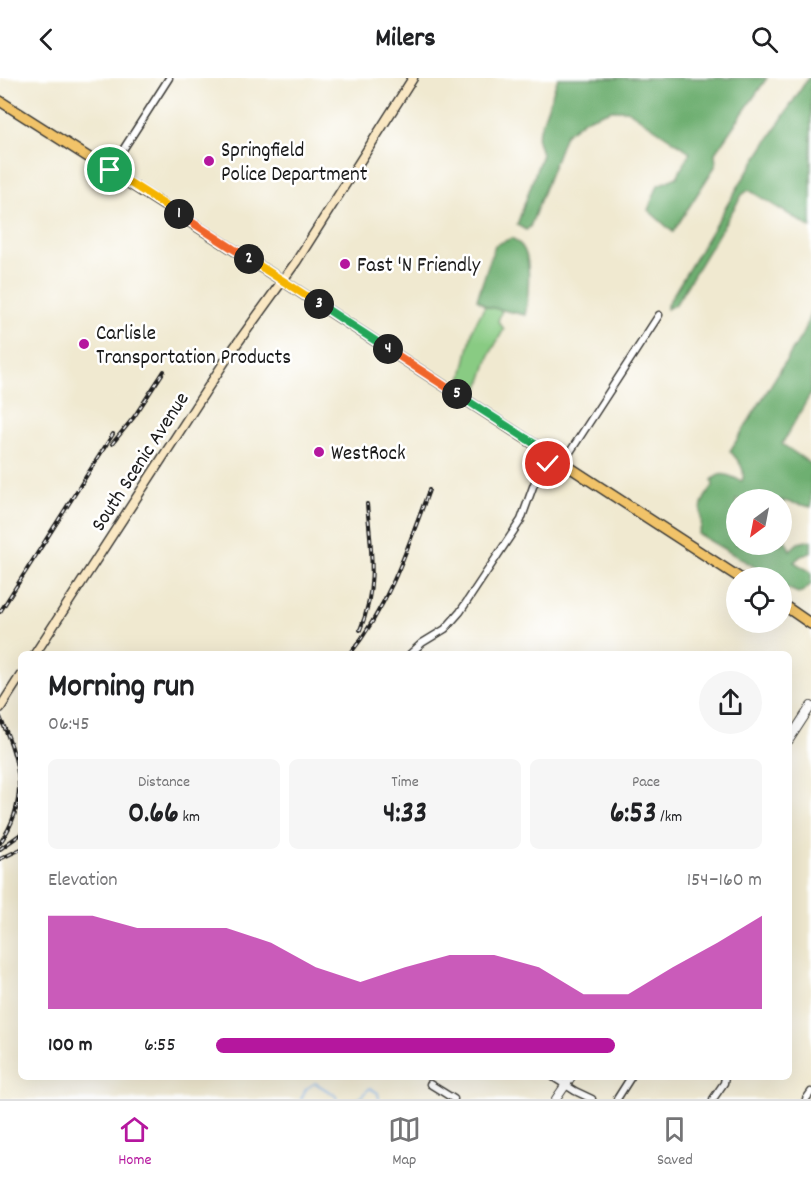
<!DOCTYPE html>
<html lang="en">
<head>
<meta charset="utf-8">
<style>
  body { margin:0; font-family:Dekko,sans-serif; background:#f6f6f6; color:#202124; height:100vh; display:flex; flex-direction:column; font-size:22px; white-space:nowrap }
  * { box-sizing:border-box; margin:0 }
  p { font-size:20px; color:#757577 }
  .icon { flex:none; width:33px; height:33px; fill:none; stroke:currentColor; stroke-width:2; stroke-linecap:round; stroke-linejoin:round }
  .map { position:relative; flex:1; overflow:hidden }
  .panel { position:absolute; left:18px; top:573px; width:774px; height:429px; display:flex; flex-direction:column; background:#fff; border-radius:9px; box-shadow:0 6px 24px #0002 }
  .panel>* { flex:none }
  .needle { width:39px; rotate:212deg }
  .controls { position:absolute; left:726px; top:411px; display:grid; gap:12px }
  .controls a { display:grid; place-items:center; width:66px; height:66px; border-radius:50%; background:#fff; box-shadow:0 6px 24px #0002; font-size:30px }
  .pin { position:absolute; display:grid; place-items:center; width:51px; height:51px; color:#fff; margin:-26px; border:3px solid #fff; border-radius:50%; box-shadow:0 2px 6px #0007 }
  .km { position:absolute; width:30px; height:30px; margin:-15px; border-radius:50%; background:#222; color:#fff; font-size:16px; line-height:30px; text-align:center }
  .round { display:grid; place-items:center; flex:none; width:63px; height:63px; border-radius:32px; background:#f6f6f6 }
  .head { display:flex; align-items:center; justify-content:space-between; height:102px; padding:0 30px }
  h1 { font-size:33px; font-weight:700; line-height:45px }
  .stats { display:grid; grid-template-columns:repeat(3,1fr); gap:9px; height:102px; padding:6px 30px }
  .stats div { display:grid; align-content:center; border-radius:9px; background:#f6f6f6; text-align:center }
  .stats b { font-size:30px; font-weight:700 }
  .stats small { font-size:16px; font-weight:400 }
  .stats p { font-size:16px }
  .chart { height:168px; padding:12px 30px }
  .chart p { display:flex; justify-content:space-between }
  .chart svg { width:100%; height:108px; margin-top:6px; fill:#b5179e; opacity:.7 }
  ul { padding:0 30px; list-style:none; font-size:20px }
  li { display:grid; grid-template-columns:96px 72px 1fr; align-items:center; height:45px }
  li i { height:15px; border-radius:8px; background:#b5179e }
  header { display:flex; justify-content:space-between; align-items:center; height:78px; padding:0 30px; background:#fff; font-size:27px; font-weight:700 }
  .menu { display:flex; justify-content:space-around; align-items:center; height:84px; border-top:2px solid #e0e0e0; background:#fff; font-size:16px; color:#757577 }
  .menu a { display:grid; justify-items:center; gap:3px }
  .menu .selected { color:#b5179e }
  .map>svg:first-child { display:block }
  .green { fill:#89cb83; stroke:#527450; stroke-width:1.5 }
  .forest { fill:#6eaf71; stroke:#456646; stroke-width:1.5 }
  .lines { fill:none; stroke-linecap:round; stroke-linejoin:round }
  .stream { stroke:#7eb3ec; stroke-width:1.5 }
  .minor-casing { stroke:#3c3b37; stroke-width:9 }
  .tertiary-casing { stroke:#3c3b37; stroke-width:10 }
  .secondary-casing { stroke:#3c3b37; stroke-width:11 }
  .primary-casing { stroke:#3c3b37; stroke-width:12 }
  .minor { stroke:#fff; stroke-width:6 }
  .tertiary { stroke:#fff; stroke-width:8 }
  .secondary { stroke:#f9e7c3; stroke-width:8 }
  .primary { stroke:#f1c369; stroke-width:9 }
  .rail-casing { stroke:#1c1c1c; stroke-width:4 }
  .rail { stroke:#fff; stroke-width:1.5; stroke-dasharray:4.5; stroke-linecap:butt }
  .split-1-casing { stroke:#fff; stroke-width:12 }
  .split-2-casing { stroke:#fff; stroke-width:12 }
  .split-3-casing { stroke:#fff; stroke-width:12 }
  .split-4-casing { stroke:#fff; stroke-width:12 }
  .split-5-casing { stroke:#fff; stroke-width:12 }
  .split-6-casing { stroke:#fff; stroke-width:12 }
  .split-7-casing { stroke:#fff; stroke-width:12 }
  .split-1 { stroke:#f5b400; stroke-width:8 }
  .split-2 { stroke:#f0652b; stroke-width:8 }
  .split-3 { stroke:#f5b400; stroke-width:8 }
  .split-4 { stroke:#22a559; stroke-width:8 }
  .split-5 { stroke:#f0652b; stroke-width:8 }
  .split-6 { stroke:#22a559; stroke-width:8 }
  .split-7 { stroke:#22a559; stroke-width:8 }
  .poi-dot { fill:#b5179e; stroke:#fff; stroke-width:2 }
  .labels { text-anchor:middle; stroke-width:5; stroke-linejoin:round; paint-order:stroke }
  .poi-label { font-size:21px; fill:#1c1c1c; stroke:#fff; text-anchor:start }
  .street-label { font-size:21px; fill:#1c1c1c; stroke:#fff }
</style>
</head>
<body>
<header><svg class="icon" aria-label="back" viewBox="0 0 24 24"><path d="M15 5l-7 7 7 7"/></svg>Milers<svg class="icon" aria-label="search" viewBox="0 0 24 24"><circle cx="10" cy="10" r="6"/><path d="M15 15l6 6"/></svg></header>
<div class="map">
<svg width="811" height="1021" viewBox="0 0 811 1021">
  <rect width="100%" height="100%" fill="#fff"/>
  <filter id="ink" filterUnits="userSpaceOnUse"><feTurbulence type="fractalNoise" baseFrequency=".0167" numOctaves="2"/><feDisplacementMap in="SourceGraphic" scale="12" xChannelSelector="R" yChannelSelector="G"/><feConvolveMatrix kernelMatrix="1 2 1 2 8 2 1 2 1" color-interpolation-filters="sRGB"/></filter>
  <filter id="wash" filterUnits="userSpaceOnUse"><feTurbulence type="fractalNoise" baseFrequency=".008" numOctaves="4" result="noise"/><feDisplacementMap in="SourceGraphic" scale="24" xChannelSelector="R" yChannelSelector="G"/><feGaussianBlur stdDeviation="1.35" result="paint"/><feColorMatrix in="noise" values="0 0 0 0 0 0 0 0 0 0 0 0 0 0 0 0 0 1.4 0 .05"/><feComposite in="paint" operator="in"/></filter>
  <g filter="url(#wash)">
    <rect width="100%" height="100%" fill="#f0e9d0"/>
    <path class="green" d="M485,228l17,4 -4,11 6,8 -14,25 -13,40 -17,-9 13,-57z"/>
    <g class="forest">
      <path d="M558,0h209l-52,75 1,12 -43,67 -25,-22 10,-25 19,-8 13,-25 -63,-42h-16l-27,10 -19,15 -35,92 -4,3 -9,-5 25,-71 -5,-17z"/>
      <path d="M808,0h3v150l-62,-38 -7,5 -66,109 -9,5v-4l74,-123z"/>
      <path d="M512,160c4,3 9,6 11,10 9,11 5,53 2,67l-40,-9 -8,-7 18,-54z"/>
      <path d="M811,232v83l-29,51 29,20v43l-27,-6 -2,3v-4h-46v44h46v-11l8,17 8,-7 13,-3v13l-10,3 -7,6 17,10v12l-7,7 -6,2 -16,-7v-8l-15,-4 -69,-40c5,-10 3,-10 3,-20 -1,-12 6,-20 12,-28l-1,-6c10,-11 18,-3 30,1 5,-11 -4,-21 -12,-30l75,-121z"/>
    </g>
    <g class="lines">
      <g class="stream">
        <path d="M301,1021l5,-10 9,-6 20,12 2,4"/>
        <path d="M358,1021l12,-11 8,5 1,6"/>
      </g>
    </g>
  </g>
  <g filter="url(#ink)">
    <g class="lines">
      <defs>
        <g id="minor">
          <path d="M110,92l59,-92"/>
          <path d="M410,576l12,-11 23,-14 15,-17 61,-92 13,-36 12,-18 24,-14 89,-137"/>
          <path d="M553,999l22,14 17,8"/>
          <path d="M430,1006l24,15"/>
          <path d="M617,1021l14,-22"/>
          <path d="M713,1021l11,-16 1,-6"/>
          <path d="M806,1021l5,-7"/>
        </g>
        <g id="tertiary">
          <path d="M789,662l22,-34"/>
          <path d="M556,1021l15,-22"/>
        </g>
        <g id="secondary">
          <path d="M35,576l196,-302 65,-90 117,-184"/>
          <path d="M0,630l21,-33"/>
        </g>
        <g id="primary">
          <path d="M0,23l283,180 457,297"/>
          <path d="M782,526l29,20"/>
        </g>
      </defs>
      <use href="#minor" class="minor-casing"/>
      <use href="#tertiary" class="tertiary-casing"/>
      <use href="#secondary" class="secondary-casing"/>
      <use href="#primary" class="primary-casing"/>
      <use href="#minor" class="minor"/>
      <use href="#tertiary" class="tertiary"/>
      <use href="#secondary" class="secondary"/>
      <use href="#primary" class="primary"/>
      <defs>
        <g id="rail">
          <path d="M112,366l22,-27 30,-46"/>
          <path d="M0,534l113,-178"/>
          <path d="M360,552c18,-43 11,-81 7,-126"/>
          <path d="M350,576c39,-49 58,-107 79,-164"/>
          <path d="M0,639c20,44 30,83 0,126"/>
          <path d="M0,771l21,-15"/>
          <path d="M0,781l21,-10"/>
        </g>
      </defs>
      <use href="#rail" class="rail-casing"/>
      <use href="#rail" class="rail"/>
    </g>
  </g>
  <g class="lines" filter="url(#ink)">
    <defs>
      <path id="split-1" d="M110,92l69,44"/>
      <path id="split-2" d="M179,136l70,45"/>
      <path id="split-3" d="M249,181l70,45"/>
      <path id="split-4" d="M319,226l69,45"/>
      <path id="split-5" d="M388,271l69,45"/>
      <path id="split-6" d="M457,316l70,45"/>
      <path id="split-7" d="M527,361l31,20 -10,5"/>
    </defs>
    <use href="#split-1" class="split-1-casing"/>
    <use href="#split-2" class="split-2-casing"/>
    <use href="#split-3" class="split-3-casing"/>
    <use href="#split-4" class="split-4-casing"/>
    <use href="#split-5" class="split-5-casing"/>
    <use href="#split-6" class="split-6-casing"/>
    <use href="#split-7" class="split-7-casing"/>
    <use href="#split-1" class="split-1"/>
    <use href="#split-2" class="split-2"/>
    <use href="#split-3" class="split-3"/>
    <use href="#split-4" class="split-4"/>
    <use href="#split-5" class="split-5"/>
    <use href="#split-6" class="split-6"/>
    <use href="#split-7" class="split-7"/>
  </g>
  <g class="poi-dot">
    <circle cx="209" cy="83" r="6"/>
    <circle cx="345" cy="186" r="6"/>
    <circle cx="84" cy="266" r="6"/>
    <circle cx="319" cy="374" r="6"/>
  </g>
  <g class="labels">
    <g class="poi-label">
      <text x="221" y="78">Springfield<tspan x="221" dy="24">Police Department</tspan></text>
      <text x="357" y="193">Fast 'N Friendly</text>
      <text x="96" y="261">Carlisle<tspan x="96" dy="24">Transportation Products</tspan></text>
      <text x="331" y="381">WestRock</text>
    </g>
    <g class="street-label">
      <text transform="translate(139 383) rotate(-57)" y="7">South Scenic Avenue</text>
    </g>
  </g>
</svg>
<div class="controls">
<a><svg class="needle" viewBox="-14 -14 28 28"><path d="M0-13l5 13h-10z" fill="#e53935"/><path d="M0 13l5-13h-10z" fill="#757577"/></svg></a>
<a><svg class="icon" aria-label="locate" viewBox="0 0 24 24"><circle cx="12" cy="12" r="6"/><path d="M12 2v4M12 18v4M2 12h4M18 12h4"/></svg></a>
</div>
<div class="pin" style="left:110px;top:92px;background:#1e9e55"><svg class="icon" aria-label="arrive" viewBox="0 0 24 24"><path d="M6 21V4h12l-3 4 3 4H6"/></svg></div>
<div class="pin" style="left:548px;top:386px;background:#d93025"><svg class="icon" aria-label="check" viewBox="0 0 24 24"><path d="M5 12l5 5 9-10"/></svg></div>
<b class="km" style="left:179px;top:136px">1</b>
<b class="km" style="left:249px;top:181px">2</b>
<b class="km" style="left:319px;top:226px">3</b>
<b class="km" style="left:388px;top:271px">4</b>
<b class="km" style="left:457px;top:316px">5</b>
<section class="panel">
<div class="head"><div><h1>Morning run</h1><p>06:45</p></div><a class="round"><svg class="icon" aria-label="share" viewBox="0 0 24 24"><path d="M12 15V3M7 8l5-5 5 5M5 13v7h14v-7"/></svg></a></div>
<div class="stats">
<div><p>Distance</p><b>0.66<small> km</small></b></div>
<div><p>Time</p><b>4:33</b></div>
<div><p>Pace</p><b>6:53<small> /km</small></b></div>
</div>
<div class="chart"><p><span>Elevation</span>154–160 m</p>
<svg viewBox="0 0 160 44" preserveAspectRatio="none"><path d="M0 44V6L10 6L20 11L30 11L40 11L50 17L60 27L70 33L80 27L90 22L100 22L110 27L120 38L130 38L140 27L150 17L160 6V44z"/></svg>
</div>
<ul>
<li><b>100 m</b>6:55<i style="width:73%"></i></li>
</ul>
</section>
</div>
<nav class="menu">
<a class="selected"><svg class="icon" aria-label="home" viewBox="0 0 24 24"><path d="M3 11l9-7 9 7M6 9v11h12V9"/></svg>Home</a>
<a><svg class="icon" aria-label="map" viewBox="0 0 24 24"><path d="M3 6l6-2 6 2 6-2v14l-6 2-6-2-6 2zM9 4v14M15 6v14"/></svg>Map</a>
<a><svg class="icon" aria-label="saved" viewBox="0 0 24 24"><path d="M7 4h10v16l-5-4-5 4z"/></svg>Saved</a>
</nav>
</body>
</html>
